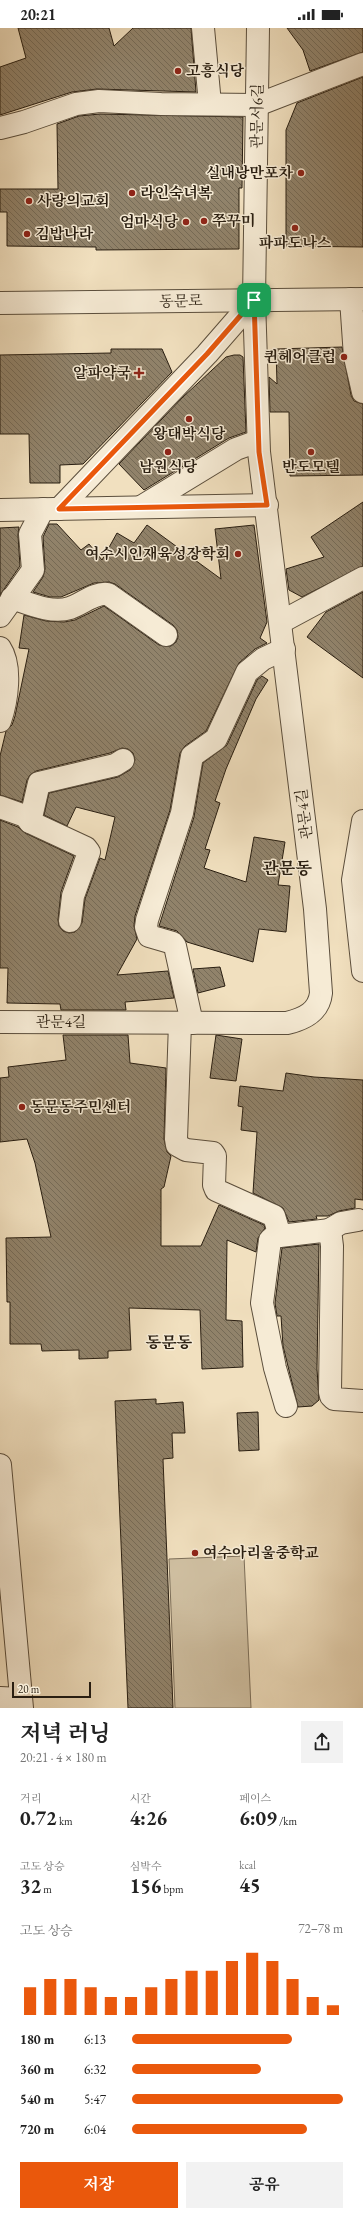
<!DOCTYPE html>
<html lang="ko">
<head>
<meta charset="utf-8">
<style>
  body { margin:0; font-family:"EB Garamond","Noto Serif KR",serif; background:#f2f2f2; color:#222; height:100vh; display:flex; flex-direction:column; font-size:15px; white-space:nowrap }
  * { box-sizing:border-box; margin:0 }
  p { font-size:13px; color:#767676 }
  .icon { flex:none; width:22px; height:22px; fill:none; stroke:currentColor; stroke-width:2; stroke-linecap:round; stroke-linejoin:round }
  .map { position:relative; height:1680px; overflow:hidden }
  .details { display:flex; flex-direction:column; background:#fff; flex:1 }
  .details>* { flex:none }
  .scale { position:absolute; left:12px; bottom:10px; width:79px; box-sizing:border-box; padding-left:4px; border:2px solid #291e11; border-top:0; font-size:11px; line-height:14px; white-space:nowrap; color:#291e11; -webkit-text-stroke:3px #f6ebd5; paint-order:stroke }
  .pin { position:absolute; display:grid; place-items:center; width:34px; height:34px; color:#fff; margin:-17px; border-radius:8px; box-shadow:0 2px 6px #0006 }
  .round { display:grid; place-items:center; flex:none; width:42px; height:42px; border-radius:0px; background:#f2f2f2 }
  .summary { display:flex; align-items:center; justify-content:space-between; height:68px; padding:0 20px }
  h1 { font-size:22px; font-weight:700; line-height:30px }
  .stats { display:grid; grid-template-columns:repeat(3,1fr); gap:6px; height:68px; padding:4px 20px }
  .stats div { display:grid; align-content:center }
  .stats b { font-size:20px; font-weight:700 }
  .stats small { font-size:11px; font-weight:400 }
  .stats p { font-size:11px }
  .chart { height:112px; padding:8px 20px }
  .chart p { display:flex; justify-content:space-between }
  .chart svg { width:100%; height:72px; margin-top:4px; stroke:#ea580c; stroke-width:6 }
  .primary-button { display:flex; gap:8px; margin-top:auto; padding:8px 20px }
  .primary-button a { flex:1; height:46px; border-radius:0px; background:#ea580c; color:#fff; font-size:16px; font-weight:700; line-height:46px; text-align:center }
  .primary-button a+a { background:#f2f2f2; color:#222 }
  ul { padding:0 20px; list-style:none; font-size:13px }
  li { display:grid; grid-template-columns:64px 48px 1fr; align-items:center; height:30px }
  li i { height:10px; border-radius:5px; background:#ea580c }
  .status { display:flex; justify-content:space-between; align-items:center; height:28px; padding:0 20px; background:#fff; direction:ltr }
  .status svg { height:11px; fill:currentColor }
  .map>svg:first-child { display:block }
  .park { fill:#cfbfa1; stroke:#7c6e59 }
  .building { fill:url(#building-back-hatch); stroke:#291e11 }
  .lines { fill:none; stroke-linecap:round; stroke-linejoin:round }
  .minor-casing { stroke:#5b4e3c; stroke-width:24 }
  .minor { stroke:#f6ebd5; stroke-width:22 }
  .route-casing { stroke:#fff; stroke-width:8 }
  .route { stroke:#ea580c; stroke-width:5 }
  .poi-dot { fill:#8f2418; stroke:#f6ebd5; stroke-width:1.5 }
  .labels { text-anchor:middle; stroke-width:3; stroke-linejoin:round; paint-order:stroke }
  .poi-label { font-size:15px; font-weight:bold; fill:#291e11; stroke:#f6ebd5; text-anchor:start }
  .street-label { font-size:15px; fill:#291e11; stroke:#f6ebd5 }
  .neighbourhood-label { font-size:16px; font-weight:bold; fill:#291e11; stroke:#f6ebd5 }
  .quarter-label { font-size:17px; font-weight:bold; fill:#291e11; stroke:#f6ebd5 }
</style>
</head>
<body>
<div class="status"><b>20:21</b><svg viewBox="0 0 49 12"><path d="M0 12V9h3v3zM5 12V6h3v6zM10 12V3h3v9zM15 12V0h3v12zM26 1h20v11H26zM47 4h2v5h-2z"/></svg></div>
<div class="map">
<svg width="363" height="1680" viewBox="0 0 363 1680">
  <defs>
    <pattern id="building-back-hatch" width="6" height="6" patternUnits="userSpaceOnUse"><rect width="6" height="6" fill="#91836b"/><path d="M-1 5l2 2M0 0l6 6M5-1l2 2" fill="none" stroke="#766b57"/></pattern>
  </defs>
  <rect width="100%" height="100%" fill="#f1e0bf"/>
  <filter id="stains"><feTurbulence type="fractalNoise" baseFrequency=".005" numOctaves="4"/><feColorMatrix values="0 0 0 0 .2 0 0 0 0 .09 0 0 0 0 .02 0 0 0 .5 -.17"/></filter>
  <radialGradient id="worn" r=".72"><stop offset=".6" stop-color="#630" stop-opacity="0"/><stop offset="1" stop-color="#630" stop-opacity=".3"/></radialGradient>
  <path class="park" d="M244,1528l7,152h-76l-6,-149z"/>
  <g class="building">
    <path d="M18,0h91l5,18 19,-18h58l5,64 -99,-3 -25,3 -72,23v-48l26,-9z"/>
    <path d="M287,0h76v24l-53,19 -7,-21z"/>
    <path d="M363,49v170l-77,-1v-116l11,-27z"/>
    <path d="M100,86l143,3 -1,71h-3v61l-143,1v-3l-89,-1v-34h-7v-23h58l-1,-65 22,-8z"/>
    <path d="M342,319l9,48 3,6 9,3v71l-73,1 -1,-64h-19l-1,-35 8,7 -1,-35z"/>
    <path d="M111,321h51l10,23 -89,92 -23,1v18h-30l-1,-49h-29v-79l111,-2z"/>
    <path d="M234,327h6l3,2 3,75 -17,6 -85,52 -25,-26 64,-67 43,-40z"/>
    <path d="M363,474v64l-61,31 -13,-7 -3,-21 38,-12 -13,-20z"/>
    <path d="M49,496h8l24,26 8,-6 13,16 15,-27 17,10 13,-18 74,54 -6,-50 39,-4 13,97 -7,16 7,5 -12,6 -16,14 -33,68 -21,15 -5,7 -10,57 -35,106 -1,10 3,13 -20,36 51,-4 6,27 -49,4 1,8h-65l-1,-6 -53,-1 1,-35h-8v-148l18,7 7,6 49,23 -13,36 -3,28 1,6 4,5 6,2 6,-1 7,-9 3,-24 15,-41 5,2 10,-43 -39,-10 -9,19 -23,-11 5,-22 69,-16 12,-7 5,-10 -2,-7 -5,-4 -6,-1 -12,5 -74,18 -6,4 -3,5 -5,22 -22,-7v-39l6,-25 6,-6 3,-9 14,-67 -10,-1 5,-33 22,6 18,1 11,-2 29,-14 55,39 12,1 5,-4 2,-5 -1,-7 -4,-5 -58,-41 -6,-2 -15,1 -33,14h-11l-17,-5 10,-15 2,-8 -2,-32z"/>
    <path d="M19,499l-1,8 2,31 -20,29v-67z"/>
    <path d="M363,564v86l-56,-41 19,-25z"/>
    <path d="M262,648l6,4 -12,19 -30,70 -11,32 5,2 -15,46 5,1 -6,18 42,14 8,-45 31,5 -7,43 12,1 -4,46 -27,-3 -6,33 -66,-20 -10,-11 -18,-5 35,-109 9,-54 24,-18 30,-65z"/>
    <path d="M220,939l5,19 -27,7 -5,-24z"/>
    <path d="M63,1007h65l2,28 36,5 -2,71 3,13 4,4 -7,31 -3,2v57h40l18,-41 45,20 1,3 -7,10 -2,14 -29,-12 -1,80 16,1 1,46 -41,2 -2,-59 -71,-2 2,42 -23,1v7l-29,1v-9l-37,1 -1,-7h-31v-42h-3l-1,-64 45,-1 -16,-74 -8,-24 -27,3v-64l9,-1 -1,-10 58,-7z"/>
    <path d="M216,1007l26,4 -6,42 -26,-3z"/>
    <path d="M286,1045l28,4 49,3v120l-8,-1v9l-16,3 -11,5h-12l1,3 -28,3 -6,-14 -30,-15 4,-61 -16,-2 2,-23 -5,-1 2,-20 43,5z"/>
    <path d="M319,1216l-2,125 2,31 -7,6 -14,1 -15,-61 -2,-30h-4l-2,-13 7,-55z"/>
    <path d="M156,1371v5l27,-2 2,31h-13l1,25 -10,1 10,249h-45l-13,-307z"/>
    <path d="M258,1384l1,38 -20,1 -2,-38z"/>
  </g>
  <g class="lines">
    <defs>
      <g id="minor">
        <path d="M203,0l7,76"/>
        <path d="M0,100l24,-6 52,-18 23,-3 62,3 96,1 106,-41"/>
        <path d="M351,271l4,58 8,35"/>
        <path d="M0,275l363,-4"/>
        <path d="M141,479l95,-58 22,-8"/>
        <path d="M59,481l148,-155 47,-54"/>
        <path d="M0,482l267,-5"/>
        <path d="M12,570c18,6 40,16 58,10 12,-4 25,-16 38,-14l58,41"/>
        <path d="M0,588l33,-46 -3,-36 13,-25"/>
        <path d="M281,594l82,-44"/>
        <path d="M0,620c12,18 7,53 0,73"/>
        <path d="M0,779l25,9 5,6 56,26 3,4 -16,44 -3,25"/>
        <path d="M363,793l-10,59 10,91"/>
        <path d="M30,794l9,-39 76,-18 8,-5"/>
        <path d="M0,994l287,1c17,-4 32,-11 34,-30l-6,-84 -56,-457 -5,-152 4,-272"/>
        <path d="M180,995l-4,116 1,6 9,5 27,3 2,3 -1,29 2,5 58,26 6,20 50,-6 2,16 -2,146 1,4 3,3 29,2"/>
        <path d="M192,995l-17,-77 -2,-3 -24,-7 -3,-9 1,-7 35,-107 10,-57 24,-17 31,-67 16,-13 21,-10"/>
        <path d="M329,1202l12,-7 17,-3"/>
        <path d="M278,1205l-8,7 -8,63 13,65 11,38"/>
        <path d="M0,1437l22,243"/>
        <path d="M0,1670l21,1"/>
      </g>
    </defs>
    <use href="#minor" class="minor-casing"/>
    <use href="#minor" class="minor"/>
  </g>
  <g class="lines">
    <defs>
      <path id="route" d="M254,272l5,152 8,53 -208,4 148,-155z"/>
    </defs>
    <use href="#route" class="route-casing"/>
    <use href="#route" class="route"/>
  </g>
  <g class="poi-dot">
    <circle cx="178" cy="43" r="4"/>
    <circle cx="301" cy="145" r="4"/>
    <circle cx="132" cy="165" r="4"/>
    <circle cx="29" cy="173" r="4"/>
    <circle cx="204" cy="193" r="4"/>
    <circle cx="186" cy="194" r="4"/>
    <circle cx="295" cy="200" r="4"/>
    <circle cx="27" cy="206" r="4"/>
    <circle cx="344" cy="329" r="4"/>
    <path d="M137 339h4v4h4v4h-4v4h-4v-4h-4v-4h4z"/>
    <circle cx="189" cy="391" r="4"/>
    <circle cx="168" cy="424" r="4"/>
    <circle cx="311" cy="424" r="4"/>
    <circle cx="238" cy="526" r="4"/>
    <circle cx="22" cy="1079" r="4"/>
    <circle cx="195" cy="1525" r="4"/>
  </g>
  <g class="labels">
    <g class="poi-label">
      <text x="186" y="48">고흥식당</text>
      <text x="293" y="150" text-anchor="end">실내낭만포차</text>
      <text x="140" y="170">라인숙녀복</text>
      <text x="37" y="178">사랑의교회</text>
      <text x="212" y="198">쭈꾸미</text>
      <text x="178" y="199" text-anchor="end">엄마식당</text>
      <text x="35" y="211">김밥나라</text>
      <text x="295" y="220" text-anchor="middle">파파도나스</text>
      <text x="336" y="334" text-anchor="end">퀸헤어클럽</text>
      <text x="131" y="350" text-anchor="end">알파약국</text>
      <text x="189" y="411" text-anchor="middle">왕대박식당</text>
      <text x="168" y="444" text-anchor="middle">남원식당</text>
      <text x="311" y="444" text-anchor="middle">반도모텔</text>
      <text x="230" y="531" text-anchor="end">여수시인재육성장학회</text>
      <text x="30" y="1084">동문동주민센터</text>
      <text x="203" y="1530">여수아리울중학교</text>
    </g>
    <g class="street-label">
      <text transform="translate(257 88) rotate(-89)" y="5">관문서6길</text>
      <text transform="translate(181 273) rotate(-1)" y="5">동문로</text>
      <text transform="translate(304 786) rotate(-97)" y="5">관문4길</text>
      <text x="61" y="999">관문4길</text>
    </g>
    <g class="neighbourhood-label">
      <text x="169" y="1320">동문동</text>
    </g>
    <g class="quarter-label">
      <text x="287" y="846">관문동</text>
    </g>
  </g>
  <rect width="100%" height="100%" filter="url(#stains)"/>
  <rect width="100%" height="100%" fill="url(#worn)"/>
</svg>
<div class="scale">20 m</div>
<div class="pin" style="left:254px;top:272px;background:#1e9e55"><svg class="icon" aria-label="arrive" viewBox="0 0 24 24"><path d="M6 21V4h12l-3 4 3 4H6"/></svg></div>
</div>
<section class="details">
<div class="summary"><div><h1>저녁 러닝</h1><p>20:21 · 4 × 180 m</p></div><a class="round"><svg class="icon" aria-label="share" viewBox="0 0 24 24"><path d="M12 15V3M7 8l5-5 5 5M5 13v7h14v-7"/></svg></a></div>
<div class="stats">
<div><p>거리</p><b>0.72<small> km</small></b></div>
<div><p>시간</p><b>4:26</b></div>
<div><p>페이스</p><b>6:09<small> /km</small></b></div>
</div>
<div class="stats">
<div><p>고도 상승</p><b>32<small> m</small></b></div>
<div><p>심박수</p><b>156<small> bpm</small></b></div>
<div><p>kcal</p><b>45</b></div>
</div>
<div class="chart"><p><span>고도 상승</span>72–78 m</p>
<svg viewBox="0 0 160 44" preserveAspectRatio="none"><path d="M5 44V27M15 44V22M25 44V22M35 44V27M45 44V33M55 44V33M65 44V27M75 44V22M85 44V17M95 44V17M105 44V11M115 44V6M125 44V11M135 44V22M145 44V33M155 44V38"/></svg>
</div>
<ul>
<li><b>180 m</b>6:13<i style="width:76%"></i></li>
<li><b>360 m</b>6:32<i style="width:61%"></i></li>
<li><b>540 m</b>5:47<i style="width:100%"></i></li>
<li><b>720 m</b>6:04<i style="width:83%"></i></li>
</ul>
<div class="primary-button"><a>저장</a><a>공유</a></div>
</section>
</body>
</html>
